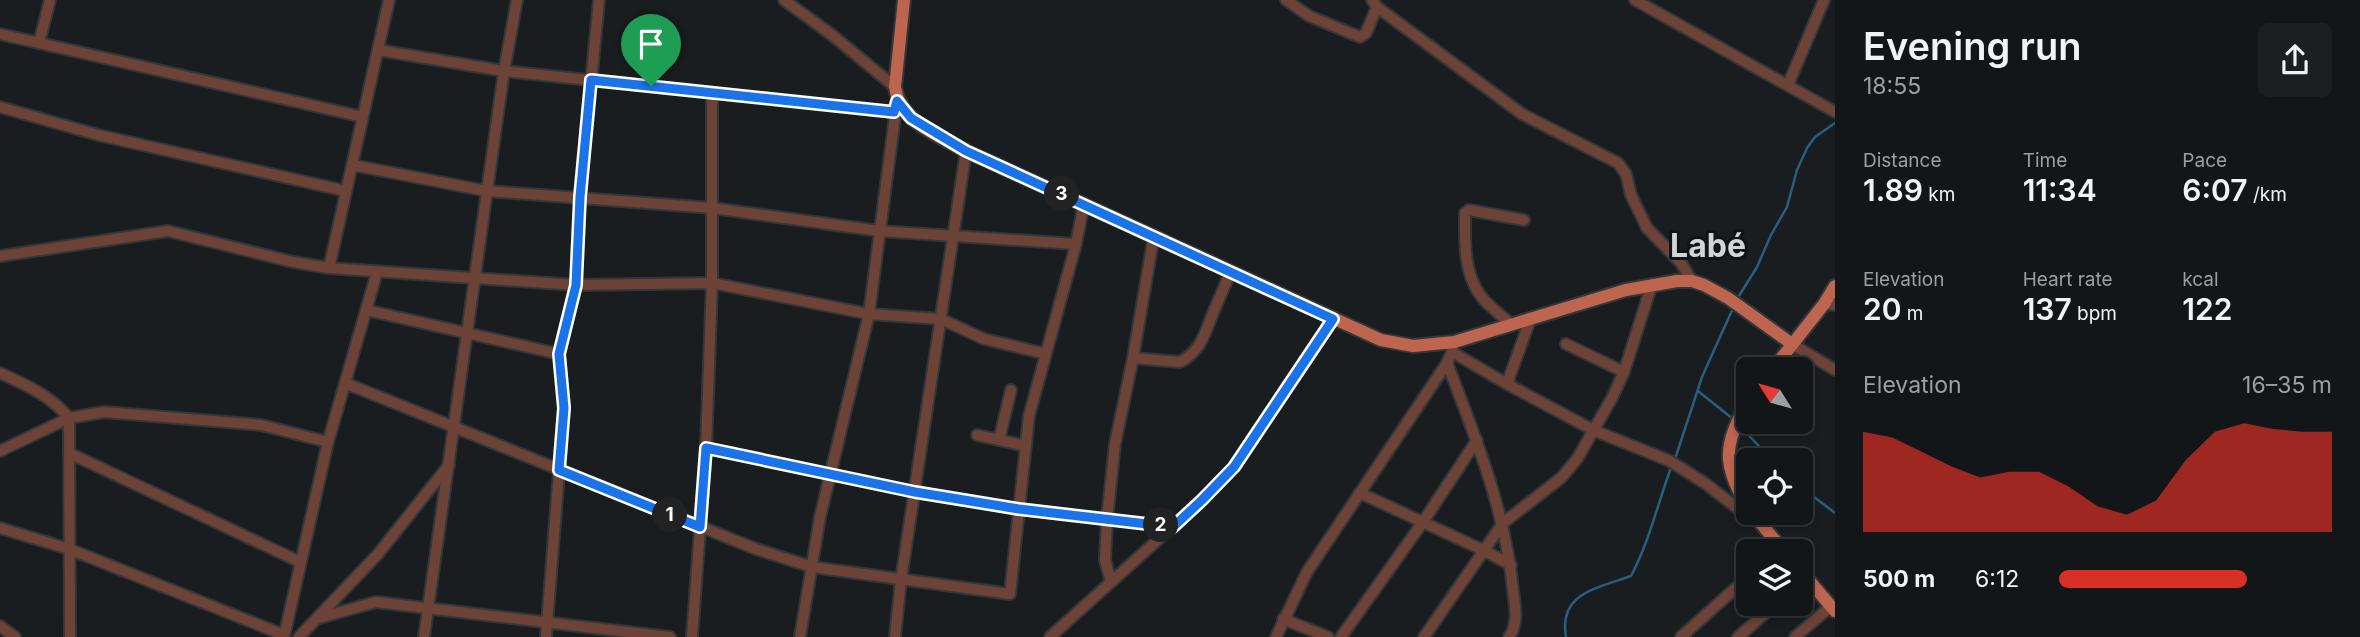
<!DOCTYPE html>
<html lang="en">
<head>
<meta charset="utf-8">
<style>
  body { margin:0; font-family:Inter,sans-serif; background:#1c1f21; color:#f1f3f6; height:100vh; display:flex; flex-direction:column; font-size:26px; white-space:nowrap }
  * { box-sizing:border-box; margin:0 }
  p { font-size:23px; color:#9d9fa2 }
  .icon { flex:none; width:38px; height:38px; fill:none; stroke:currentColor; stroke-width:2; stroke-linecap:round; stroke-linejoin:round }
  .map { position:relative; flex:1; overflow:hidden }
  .details { display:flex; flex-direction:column; background:#131618; width:525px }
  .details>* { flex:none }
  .needle { width:46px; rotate:307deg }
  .tools { position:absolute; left:1736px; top:357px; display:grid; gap:14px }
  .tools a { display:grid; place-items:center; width:77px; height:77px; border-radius:10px; background:#131618; box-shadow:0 4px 10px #0003,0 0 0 2px #323537; font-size:35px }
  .pin { position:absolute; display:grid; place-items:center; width:60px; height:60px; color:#fff; margin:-72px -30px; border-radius:50% 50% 50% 0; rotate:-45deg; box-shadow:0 0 7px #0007 }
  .pin .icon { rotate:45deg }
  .km { position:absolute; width:35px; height:35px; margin:-18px; border-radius:50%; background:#222; color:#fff; font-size:19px; line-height:35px; text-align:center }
  .round { display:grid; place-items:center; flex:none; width:74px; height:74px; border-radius:10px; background:#1c1f21 }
  .summary { display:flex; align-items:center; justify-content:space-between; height:119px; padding:0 28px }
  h1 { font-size:38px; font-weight:600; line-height:52px }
  .figures { display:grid; grid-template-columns:repeat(3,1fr); gap:10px; height:119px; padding:7px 28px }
  .figures div { display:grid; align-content:center }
  .figures b { font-size:30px; font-weight:600 }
  .figures small { font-size:19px; font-weight:400 }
  .figures p { font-size:19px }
  .chart { height:196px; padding:14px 28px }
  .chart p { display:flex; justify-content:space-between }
  .chart svg { width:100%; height:126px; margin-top:7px; fill:#d93025; opacity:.7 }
  ul { padding:0 28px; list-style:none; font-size:23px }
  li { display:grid; grid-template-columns:112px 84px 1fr; align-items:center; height:52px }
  li i { height:18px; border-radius:9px; background:#d93025 }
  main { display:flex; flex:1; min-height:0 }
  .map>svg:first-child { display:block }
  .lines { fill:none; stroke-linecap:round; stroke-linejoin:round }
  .stream { stroke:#285f81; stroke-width:2.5 }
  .minor-casing { stroke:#33373a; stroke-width:14 }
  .major-casing { stroke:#33373a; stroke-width:16 }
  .minor { stroke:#6d4237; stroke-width:10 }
  .major { stroke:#be654f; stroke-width:12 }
  .route-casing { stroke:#fff; stroke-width:14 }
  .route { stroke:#1a73e8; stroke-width:9 }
  .labels { text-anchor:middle; stroke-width:6; stroke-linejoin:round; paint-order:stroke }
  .town-label { font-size:32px; font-weight:bold; fill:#d0d5da; stroke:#101417 }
</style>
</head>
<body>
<main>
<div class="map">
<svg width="1835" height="637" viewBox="0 0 1835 637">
  <rect width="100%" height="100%" fill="#191d20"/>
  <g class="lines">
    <g class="stream">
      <path d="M1737,299l20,-32 14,-32 16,-28 10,-37 10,-22 8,-11 20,-14"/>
      <path d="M1698,391l35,28"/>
      <path d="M1740,426l32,34"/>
      <path d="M1675,459l27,-82 32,-71"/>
      <path d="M1801,487l34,26"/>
      <path d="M1566,637c-8,-45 33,-49 65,-61 19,-36 27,-74 41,-111"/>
    </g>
    <defs>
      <g id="minor">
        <path d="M784,0l48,35 63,52"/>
        <path d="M1286,0l23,16 51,21 6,-4 11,-26"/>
        <path d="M1372,0l5,7 145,107 96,49 8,11 5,21 16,33 34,35 11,18"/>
        <path d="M1635,0l200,112"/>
        <path d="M0,34l363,83"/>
        <path d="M39,43l11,-43"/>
        <path d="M378,50l126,21 390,41"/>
        <path d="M1788,85l36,-85"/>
        <path d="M0,107l98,28 248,56"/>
        <path d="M352,165l135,26 225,17 168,23 196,13"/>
        <path d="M0,256l168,-25 125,31 36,6 247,17 136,-2 157,31 72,5 43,20 62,15"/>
        <path d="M329,268l60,-268"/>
        <path d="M1824,304l11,1"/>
        <path d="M366,310l193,44"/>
        <path d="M1512,325c-10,-9 -24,-19 -32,-30 -17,-24 -15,-55 -15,-82l4,-3 55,10"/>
        <path d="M1566,344l58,28"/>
        <path d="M1792,344l43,26"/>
        <path d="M1452,352l55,32 86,46 77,31 36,23 39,30 3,-3"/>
        <path d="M1133,358l47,4c21,-11 25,-29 33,-49 6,-14 12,-28 18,-42"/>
        <path d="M1447,363c29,75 58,147 66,227 2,16 6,33 -4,47"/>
        <path d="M0,373c26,12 50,22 69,45l1,219"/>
        <path d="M345,383l411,166 56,18 198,27 19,-178 47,-172 8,-41"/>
        <path d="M1507,384l23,-64"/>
        <path d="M977,435l49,11"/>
        <path d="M999,440l12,-50"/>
        <path d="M706,448l209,44 104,17 154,18"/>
        <path d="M0,451l69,-33 35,-6 157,13 67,17"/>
        <path d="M69,453l231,109"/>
        <path d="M1360,493l123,57 28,15"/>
        <path d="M0,528l69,21 215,86"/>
        <path d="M1111,582l-6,-22 2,-41 8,-75 18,-86 21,-123"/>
        <path d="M319,618l57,-16 294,35"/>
        <path d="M1283,619l45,18"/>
        <path d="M0,626l15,11"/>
        <path d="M284,637l44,-195 49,-170"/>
        <path d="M299,637l79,-83 71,-89"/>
        <path d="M424,637l80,-566 13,-71"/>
        <path d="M546,637l18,-229 -5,-54 17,-69 4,-88 19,-197"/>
        <path d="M692,637l14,-189 6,-165v-190"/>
        <path d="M800,637l20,-120 49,-203 28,-213"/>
        <path d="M895,637l6,-57 65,-429"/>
        <path d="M1050,637l152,-137 32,-33 99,-148"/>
        <path d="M1276,637l31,-65 140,-209 5,-11 2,-10"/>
        <path d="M1341,637l82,-115 54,-82"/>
        <path d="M1424,637l79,-114 58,-45 16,-19 35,-61 12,-26 28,-88"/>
        <path d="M1681,637l67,-60"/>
        <path d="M1738,637l38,-33"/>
        <path d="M1795,637l36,-31"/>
      </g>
      <g id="major">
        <path d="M904,0l-9,87c5,35 43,48 71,64l415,189 32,6 41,-4 172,-52 51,-9h15l12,4 24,13 64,46"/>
        <path d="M1773,369l51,-65 11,-18"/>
        <path d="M1748,402c-25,41 -26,64 0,105"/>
        <path d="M1752,513l32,38"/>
        <path d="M1801,571l34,40"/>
      </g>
    </defs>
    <use href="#minor" class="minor-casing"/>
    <use href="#major" class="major-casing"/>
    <use href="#minor" class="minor"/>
    <use href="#major" class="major"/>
  </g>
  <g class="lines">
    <defs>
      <path id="route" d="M591,80l303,32 3,-11 14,17 55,33 367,168 -99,148 -32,33 -29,27 -154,-18 -104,-17 -209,-44 -6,79 -141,-57 5,-62 -5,-54 17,-69 4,-88z"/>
    </defs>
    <use href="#route" class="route-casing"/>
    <use href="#route" class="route"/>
  </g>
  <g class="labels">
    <g class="town-label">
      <text x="1708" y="257">Labé</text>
    </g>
  </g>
</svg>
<div class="tools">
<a><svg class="needle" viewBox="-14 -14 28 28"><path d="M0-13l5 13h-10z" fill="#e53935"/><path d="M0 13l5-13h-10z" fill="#9d9fa2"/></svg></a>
<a><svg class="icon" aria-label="locate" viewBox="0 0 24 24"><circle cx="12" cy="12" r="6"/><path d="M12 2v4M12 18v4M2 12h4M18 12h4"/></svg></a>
<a><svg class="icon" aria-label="layers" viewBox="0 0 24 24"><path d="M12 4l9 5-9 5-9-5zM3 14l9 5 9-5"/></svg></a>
</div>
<div class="pin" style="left:651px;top:86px;background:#1e9e55"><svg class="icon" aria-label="arrive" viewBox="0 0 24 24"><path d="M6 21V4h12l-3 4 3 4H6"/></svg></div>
<b class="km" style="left:670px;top:515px">1</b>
<b class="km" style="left:1161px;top:525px">2</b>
<b class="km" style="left:1062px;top:194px">3</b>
</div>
<section class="details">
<div class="summary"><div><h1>Evening run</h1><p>18:55</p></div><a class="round"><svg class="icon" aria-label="share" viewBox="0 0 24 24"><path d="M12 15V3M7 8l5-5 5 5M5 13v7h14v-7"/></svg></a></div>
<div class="figures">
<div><p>Distance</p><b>1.89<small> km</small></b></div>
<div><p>Time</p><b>11:34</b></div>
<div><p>Pace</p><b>6:07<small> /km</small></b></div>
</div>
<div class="figures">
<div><p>Elevation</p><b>20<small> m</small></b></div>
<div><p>Heart rate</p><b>137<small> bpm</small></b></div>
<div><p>kcal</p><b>122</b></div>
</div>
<div class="chart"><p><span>Elevation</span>16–35 m</p>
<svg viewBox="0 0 160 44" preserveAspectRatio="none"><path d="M0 44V9L10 11L20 16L30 21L40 25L50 23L60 23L70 28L80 35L90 38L100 33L110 19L120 9L130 6L140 8L150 9L160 9V44z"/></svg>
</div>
<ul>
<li><b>500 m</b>6:12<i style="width:69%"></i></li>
</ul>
</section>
</main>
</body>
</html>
